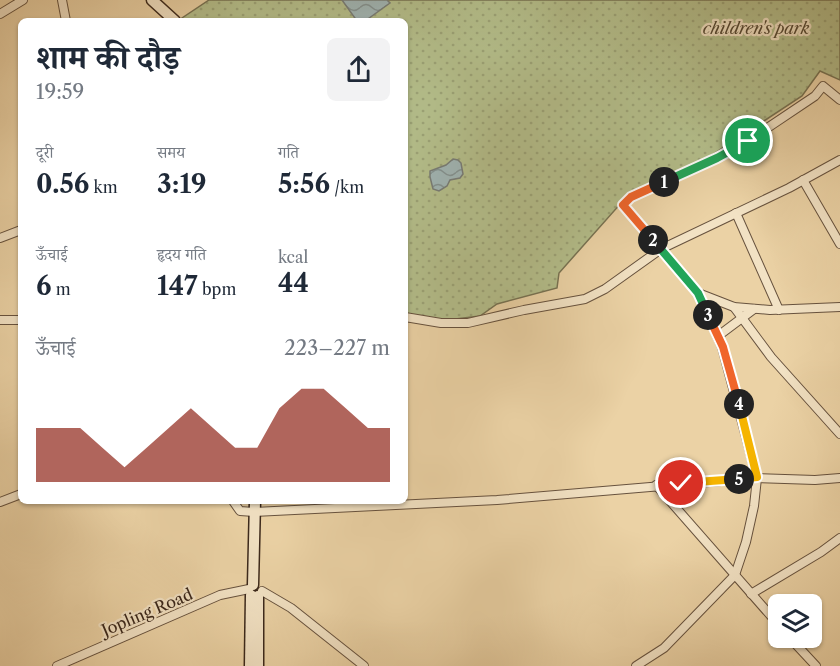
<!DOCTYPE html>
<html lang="hi">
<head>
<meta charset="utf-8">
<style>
  body { margin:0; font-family:"Libre Caslon Text","Noto Serif Devanagari",serif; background:#f2f2f3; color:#1f2937; height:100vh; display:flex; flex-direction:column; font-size:22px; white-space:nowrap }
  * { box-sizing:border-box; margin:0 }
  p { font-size:20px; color:#747a83 }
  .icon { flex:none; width:33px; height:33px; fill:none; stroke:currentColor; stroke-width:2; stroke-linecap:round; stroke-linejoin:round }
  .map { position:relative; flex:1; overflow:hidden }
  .details { position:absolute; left:18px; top:18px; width:390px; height:486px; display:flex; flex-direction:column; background:#fff; border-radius:9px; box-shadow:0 2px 4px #0004 }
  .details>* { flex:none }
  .fabs { position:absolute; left:768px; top:594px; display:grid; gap:12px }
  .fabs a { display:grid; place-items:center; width:54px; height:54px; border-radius:9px; background:#fff; box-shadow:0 2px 4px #0004; font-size:30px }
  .pin { position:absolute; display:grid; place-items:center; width:51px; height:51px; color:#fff; margin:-26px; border:3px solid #fff; border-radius:50%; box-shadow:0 2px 6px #0007 }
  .km { position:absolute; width:30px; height:30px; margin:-15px; border-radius:50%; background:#222; color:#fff; font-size:16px; line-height:30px; text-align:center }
  .round { display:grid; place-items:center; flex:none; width:63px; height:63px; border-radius:9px; background:#f2f2f3 }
  .summary { display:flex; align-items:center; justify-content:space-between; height:102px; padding:0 18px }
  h1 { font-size:33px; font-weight:700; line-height:45px }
  .stats { display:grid; grid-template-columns:repeat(3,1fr); gap:9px; height:102px; padding:6px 18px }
  .stats div { display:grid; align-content:center }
  .stats b { font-size:26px; font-weight:700 }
  .stats small { font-size:16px; font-weight:400 }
  .stats p { font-size:16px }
  .chart { height:168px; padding:12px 18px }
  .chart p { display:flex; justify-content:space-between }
  .chart svg { width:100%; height:108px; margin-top:6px; fill:#8f2418; opacity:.7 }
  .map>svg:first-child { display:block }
  .park { fill:url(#park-dots); stroke:#777252; stroke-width:1.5 }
  .water { fill:url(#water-waves); stroke:#777c76; stroke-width:1.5 }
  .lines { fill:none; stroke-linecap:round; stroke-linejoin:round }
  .street-casing { stroke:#67523e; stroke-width:10 }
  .secondary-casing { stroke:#3b281b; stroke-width:13 }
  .street { stroke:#f2e2c4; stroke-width:8 }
  .secondary { stroke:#f2e2c4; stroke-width:10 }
  .split-1-casing { stroke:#fff; stroke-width:12 }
  .split-2-casing { stroke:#fff; stroke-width:12 }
  .split-3-casing { stroke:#fff; stroke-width:12 }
  .split-4-casing { stroke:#fff; stroke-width:12 }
  .split-5-casing { stroke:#fff; stroke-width:12 }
  .split-6-casing { stroke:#fff; stroke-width:12 }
  .split-1 { stroke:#22a559; stroke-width:8 }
  .split-2 { stroke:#f0652b; stroke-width:8 }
  .split-3 { stroke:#22a559; stroke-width:8 }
  .split-4 { stroke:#f0652b; stroke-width:8 }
  .split-5 { stroke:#f5b400; stroke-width:8 }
  .split-6 { stroke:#f5b400; stroke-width:8 }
  .labels { text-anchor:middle; stroke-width:4.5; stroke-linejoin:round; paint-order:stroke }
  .park-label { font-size:16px; font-style:italic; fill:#534631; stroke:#f2e2c4 }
  .street-label { font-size:16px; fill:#3b281b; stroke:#f2e2c4 }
</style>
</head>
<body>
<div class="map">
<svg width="840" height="666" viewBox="0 0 840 666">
  <defs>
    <pattern id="park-dots" width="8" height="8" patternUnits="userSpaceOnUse" patternTransform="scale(1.5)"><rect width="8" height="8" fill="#b3bd8a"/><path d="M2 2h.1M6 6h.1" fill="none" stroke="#9ba276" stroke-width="1.8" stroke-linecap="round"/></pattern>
    <pattern id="water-waves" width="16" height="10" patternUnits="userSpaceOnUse" patternTransform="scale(1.5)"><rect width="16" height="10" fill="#9fb4b3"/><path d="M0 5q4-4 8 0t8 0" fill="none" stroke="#839291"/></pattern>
  </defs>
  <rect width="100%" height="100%" fill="#ebd2a5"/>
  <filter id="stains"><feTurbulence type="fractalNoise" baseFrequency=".00333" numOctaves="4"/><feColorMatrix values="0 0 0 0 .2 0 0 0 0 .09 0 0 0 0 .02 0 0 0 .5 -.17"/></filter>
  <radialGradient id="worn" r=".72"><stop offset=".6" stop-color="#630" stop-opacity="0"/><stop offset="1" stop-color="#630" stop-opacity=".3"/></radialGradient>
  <path class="park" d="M209,0h631v80l-20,-9 -18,25 -93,61 -80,37 -70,79 -2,15 -60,16 -17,12 -33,4 -42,-5v-294h-219l-4,-3z"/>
  <g class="water">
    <path d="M342,0h45l3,3 -25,18h-8z"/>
    <path d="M453,159l5,1 3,3 2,11 -3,4 -10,2 -3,6 -8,5 -6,-2 -3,-12v-6l16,-6z"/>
  </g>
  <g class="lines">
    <defs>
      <g id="street">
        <path d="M62,0l4,21"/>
        <path d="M0,14l23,-14"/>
        <path d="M803,180l37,64"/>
        <path d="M736,213l43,97"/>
        <path d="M0,238l21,-8"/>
        <path d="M698,293l36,14 36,3 70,-3"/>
        <path d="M734,307l37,50 69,77"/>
        <path d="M405,317l36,6h27l56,-13 61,-11 20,-10 56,-40 128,-61 51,-28"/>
        <path d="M0,320h21"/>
        <path d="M718,336l36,-27"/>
        <path d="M656,485l122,139"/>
        <path d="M233,501l7,10 14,1 243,-12 260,-22 58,2 25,-2"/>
        <path d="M0,502l21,-8"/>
        <path d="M262,591l29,17 73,58"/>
        <path d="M751,594l70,-42 19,-14"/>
        <path d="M790,638l26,28"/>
        <path d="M57,666l163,-71 29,-6"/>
        <path d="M636,666l28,-18 71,-73 11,-33 8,-36 3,-28 -35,-131 -24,-54 -75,-88 8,-8 86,-39 31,-17 67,-45 8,-10 17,14"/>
      </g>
      <g id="secondary">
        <path d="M152,0l23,21"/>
        <path d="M253,585l2,-84"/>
        <path d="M250,666l1,-71"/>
        <path d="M258,666v-70"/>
      </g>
    </defs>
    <use href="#street" class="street-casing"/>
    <use href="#secondary" class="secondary-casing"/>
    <use href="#street" class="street"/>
    <use href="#secondary" class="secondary"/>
  </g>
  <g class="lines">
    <defs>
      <path id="split-1" d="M664,182l53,-24 31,-17"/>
      <path id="split-2" d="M653,240l-30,-35 8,-8 33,-15"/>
      <path id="split-3" d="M653,240l45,53 10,22"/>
      <path id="split-4" d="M708,315l15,32 16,57"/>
      <path id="split-5" d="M739,404l18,73 -18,2"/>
      <path id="split-6" d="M681,483l58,-4"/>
    </defs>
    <use href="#split-1" class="split-1-casing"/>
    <use href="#split-2" class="split-2-casing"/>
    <use href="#split-3" class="split-3-casing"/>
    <use href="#split-4" class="split-4-casing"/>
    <use href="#split-5" class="split-5-casing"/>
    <use href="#split-6" class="split-6-casing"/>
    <use href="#split-1" class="split-1"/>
    <use href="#split-2" class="split-2"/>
    <use href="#split-3" class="split-3"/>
    <use href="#split-4" class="split-4"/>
    <use href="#split-5" class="split-5"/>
    <use href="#split-6" class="split-6"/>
  </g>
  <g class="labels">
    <g class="park-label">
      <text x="756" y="34">children's park</text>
    </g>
    <g class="street-label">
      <text transform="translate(147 612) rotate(-23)" y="6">Jopling Road</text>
    </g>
  </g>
  <rect width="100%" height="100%" filter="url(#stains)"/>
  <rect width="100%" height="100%" fill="url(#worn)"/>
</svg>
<div class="fabs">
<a><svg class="icon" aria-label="layers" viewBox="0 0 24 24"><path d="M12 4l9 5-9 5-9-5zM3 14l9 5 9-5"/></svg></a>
</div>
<div class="pin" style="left:748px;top:141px;background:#1e9e55"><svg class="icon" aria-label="arrive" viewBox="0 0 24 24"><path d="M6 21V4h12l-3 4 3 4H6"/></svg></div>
<div class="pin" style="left:681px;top:483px;background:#d93025"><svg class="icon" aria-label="check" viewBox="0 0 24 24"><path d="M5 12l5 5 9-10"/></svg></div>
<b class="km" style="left:664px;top:182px">1</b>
<b class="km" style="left:653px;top:240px">2</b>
<b class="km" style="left:708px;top:315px">3</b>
<b class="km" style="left:739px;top:404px">4</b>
<b class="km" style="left:739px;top:479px">5</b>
<section class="details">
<div class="summary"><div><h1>शाम की दौड़</h1><p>19:59</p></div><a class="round"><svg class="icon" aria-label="share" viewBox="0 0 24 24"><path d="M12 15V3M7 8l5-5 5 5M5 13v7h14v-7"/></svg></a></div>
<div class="stats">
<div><p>दूरी</p><b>0.56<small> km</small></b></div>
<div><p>समय</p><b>3:19</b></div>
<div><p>गति</p><b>5:56<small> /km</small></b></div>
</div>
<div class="stats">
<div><p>ऊँचाई</p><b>6<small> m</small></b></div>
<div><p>हृदय गति</p><b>147<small> bpm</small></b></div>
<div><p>kcal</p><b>44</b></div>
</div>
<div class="chart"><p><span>ऊँचाई</span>223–227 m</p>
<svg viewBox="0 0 160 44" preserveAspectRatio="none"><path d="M0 44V22L10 22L20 22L30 30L40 38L50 30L60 22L70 14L80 22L90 30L100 30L110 14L120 6L130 6L140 14L150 22L160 22V44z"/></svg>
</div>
</section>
</div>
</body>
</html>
